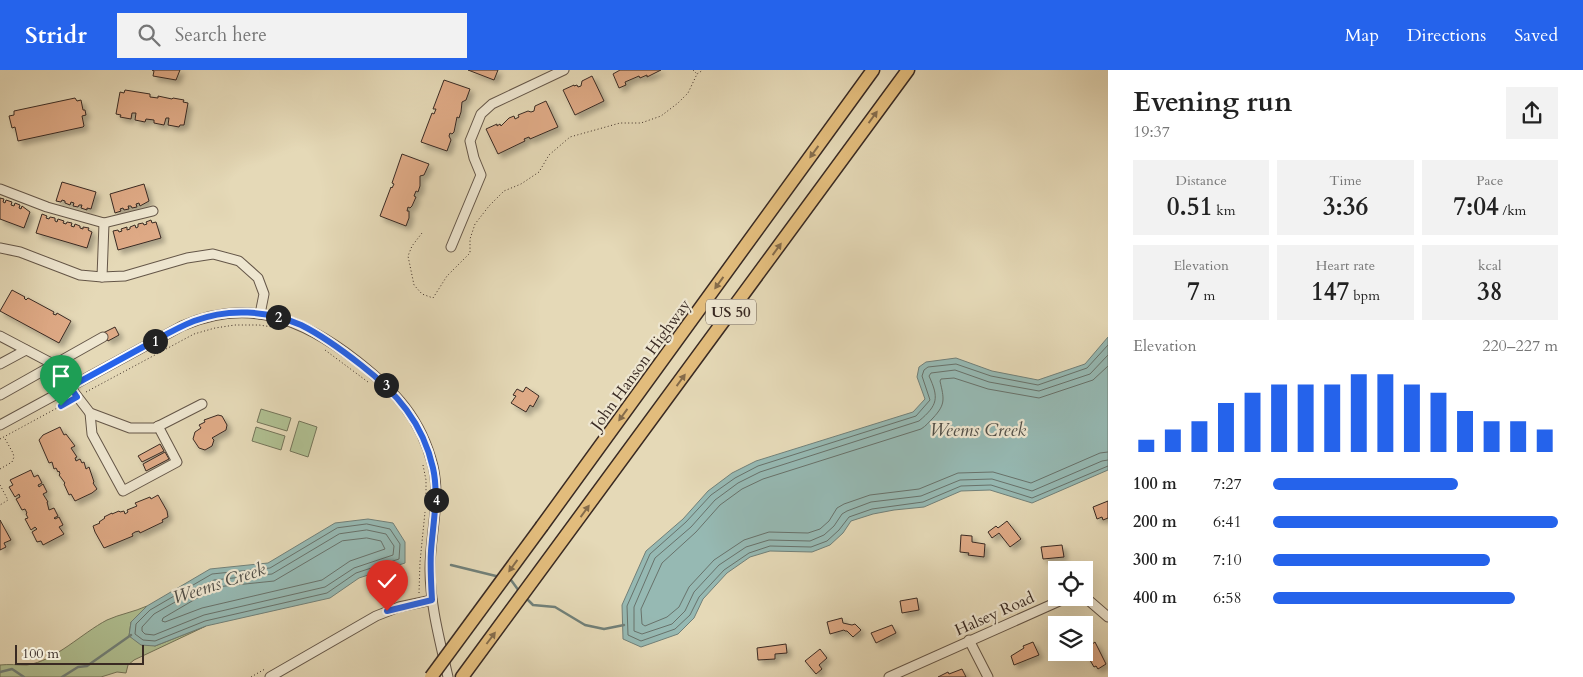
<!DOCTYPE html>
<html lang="en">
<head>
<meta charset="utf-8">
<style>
  body { margin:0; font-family:Cardo,serif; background:#f2f2f2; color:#222; height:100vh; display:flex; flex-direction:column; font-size:19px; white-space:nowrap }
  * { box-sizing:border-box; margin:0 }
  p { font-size:16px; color:#767676 }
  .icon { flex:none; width:28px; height:28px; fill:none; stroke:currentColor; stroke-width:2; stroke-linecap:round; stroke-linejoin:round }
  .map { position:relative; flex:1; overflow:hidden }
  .drawer { display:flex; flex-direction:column; background:#fff; width:475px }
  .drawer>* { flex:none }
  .controls { position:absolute; left:1048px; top:491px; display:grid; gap:10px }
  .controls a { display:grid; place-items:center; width:45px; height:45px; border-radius:0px; background:#fff; box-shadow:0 5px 20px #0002; font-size:25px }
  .scale { position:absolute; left:15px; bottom:12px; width:129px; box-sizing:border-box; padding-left:5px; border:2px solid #392a23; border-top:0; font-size:14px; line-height:18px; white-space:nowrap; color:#392a23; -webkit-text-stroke:4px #eee6d0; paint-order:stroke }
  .pin { position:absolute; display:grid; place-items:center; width:42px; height:42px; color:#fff; margin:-51px -21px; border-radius:50% 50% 50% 0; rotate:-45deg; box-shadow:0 0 5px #0007 }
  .pin .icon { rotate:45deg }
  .km { position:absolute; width:25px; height:25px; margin:-12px; border-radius:50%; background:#222; color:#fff; font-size:14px; line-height:25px; text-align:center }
  .round { display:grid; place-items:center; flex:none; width:52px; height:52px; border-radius:0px; background:#f2f2f2 }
  .overview { display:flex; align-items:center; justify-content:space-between; height:85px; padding:0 25px }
  h1 { font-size:28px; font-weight:700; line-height:38px }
  .figures { display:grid; grid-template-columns:repeat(3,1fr); gap:8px; height:85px; padding:5px 25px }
  .figures div { display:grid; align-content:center; border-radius:0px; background:#f2f2f2; text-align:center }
  .figures b { font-size:25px; font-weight:700 }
  .figures small { font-size:14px; font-weight:400 }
  .figures p { font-size:14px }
  .chart { height:140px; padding:10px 25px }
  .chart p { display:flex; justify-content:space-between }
  .chart svg { width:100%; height:90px; margin-top:5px; stroke:#2563eb; stroke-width:6 }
  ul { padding:0 25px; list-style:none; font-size:16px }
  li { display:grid; grid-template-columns:80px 60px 1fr; align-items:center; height:38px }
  li i { height:12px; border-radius:6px; background:#2563eb }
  header { display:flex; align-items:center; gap:30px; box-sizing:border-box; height:70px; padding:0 25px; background:#2563eb; color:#fff }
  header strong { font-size:24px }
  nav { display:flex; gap:28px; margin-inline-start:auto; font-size:18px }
  .search { width:350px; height:45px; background:#f2f2f2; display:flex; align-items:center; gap:12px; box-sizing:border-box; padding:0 18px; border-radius:0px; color:#767676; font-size:19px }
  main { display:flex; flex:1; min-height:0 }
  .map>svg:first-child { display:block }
  .green { fill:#b0c092; stroke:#74755a }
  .water { fill:#96b9b3; stroke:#718079 }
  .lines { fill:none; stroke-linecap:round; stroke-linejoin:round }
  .shore { stroke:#68726b; stroke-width:1 }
  .stream { stroke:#718079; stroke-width:2.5 }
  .building { fill:#dfaa86; stroke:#392a23; filter:url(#shadow) }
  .minor-casing { stroke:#645648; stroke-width:11 }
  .highway-casing { stroke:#392a23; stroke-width:15 }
  .path { stroke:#392a23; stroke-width:1; stroke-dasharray:1 2.5; stroke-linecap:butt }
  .minor { stroke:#eee6d0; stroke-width:9 }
  .highway { stroke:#e2bc7c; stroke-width:12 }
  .highway-bridge-casing { stroke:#392a23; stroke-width:15; stroke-linecap:butt }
  .highway-bridge { stroke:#e2bc7c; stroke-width:12 }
  .oneway { fill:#856c4b }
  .route-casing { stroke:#fff; stroke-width:10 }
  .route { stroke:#2563eb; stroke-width:6 }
  .labels { text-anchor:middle; stroke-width:4.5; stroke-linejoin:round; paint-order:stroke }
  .shield { fill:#eee6d0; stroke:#6f6257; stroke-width:1 }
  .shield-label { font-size:15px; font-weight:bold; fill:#392a23 }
  .street-label { font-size:16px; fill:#392a23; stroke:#eee6d0 }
  .water-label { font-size:18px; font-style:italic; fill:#504e47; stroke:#eee6d0 }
</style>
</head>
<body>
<header>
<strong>Stridr</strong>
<div class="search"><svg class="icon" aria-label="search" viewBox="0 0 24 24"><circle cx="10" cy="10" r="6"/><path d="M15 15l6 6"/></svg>Search here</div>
<nav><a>Map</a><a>Directions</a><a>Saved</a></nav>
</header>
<main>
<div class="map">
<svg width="1108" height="607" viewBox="0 0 1108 607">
  <defs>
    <filter id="shadow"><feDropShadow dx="4" dy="4" stdDeviation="2.5" flood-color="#0004"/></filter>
  </defs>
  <rect width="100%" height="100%" fill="#e5d9b7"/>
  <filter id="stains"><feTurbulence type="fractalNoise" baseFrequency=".004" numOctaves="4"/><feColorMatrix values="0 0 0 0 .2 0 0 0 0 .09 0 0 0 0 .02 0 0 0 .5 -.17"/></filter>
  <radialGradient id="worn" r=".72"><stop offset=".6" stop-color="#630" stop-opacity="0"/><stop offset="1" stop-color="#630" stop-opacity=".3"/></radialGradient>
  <g class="green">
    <path d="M261,339l30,9 -4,13 -30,-9z"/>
    <path d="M299,351l18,6 -9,30 -18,-6z"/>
    <path d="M256,357l29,9 -4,14 -29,-9z"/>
    <path d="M147,536l-16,16 -2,14 26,10 51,-20 -72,34 -6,5 -2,8 -9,-1 -16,5h-101v-12c9,-1 18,0 27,0 28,-4 55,-32 80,-45 13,-6 27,-8 40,-14z"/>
  </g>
  <g class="water">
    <path d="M1108,267v133l-76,33 -42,-13 -29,1 -37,16 -30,3 -21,4 -22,7 -8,12 -13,12 -18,7 -42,-1 -20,6 -23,16 -24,26 -9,19 -16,16 -37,13 -18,-8 -1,-34 24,-54 37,-32 25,-28 24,-18 24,-12 157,-49 12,-13 -8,-22 2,-10 7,-5 30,-4 36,13 46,9 47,-16z"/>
    <path d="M368,449l25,4 12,19v21l-46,15 -29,20 -124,28 -51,20 -14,-1 -12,-9 2,-14 16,-16 63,-37 58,-6 67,-40z"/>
  </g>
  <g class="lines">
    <g class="shore">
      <path d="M1108,275l-21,23 -49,17 -47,-9 -35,-12 -28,3 -4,3 -2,6 8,24 -14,16 -158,50 -23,12 -24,17 -25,27 -36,32 -23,52 1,29 13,6 34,-12 15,-14 9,-18 25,-27 25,-17 21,-7 41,1 16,-6 12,-11 10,-13 23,-8 51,-7 38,-16 30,-1 41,13 76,-32"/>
      <path d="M1108,285l-18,19 -51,17 -50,-9 -34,-12 -24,3 -2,3c10,22 9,29 -10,45l-159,51 -22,11 -23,17 -24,27 -36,31 -21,49v24l8,3 30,-10 13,-13 9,-19 25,-27 27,-18 23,-7 41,1 14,-6 10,-9 8,-12 5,-3 24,-9 50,-6 39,-16 32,-1 40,12 70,-30 6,-1"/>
      <path d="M1108,296l-15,14 -54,18 -51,-9 -34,-11 -13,1 -1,2c4,18 6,23 -7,37 -4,4 -7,8 -12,11l-158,50 -21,10 -22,16 -24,27 -34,31 -21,46 1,15 3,2 22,-9 12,-10 10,-20 25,-27 30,-20 25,-8 39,1 12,-4 9,-8 8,-13 7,-4 26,-9 49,-6 39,-16 35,-1 38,11 69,-30 8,-1"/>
      <path d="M367,454l23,5 10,15 -1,15 -43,14 -29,20 -122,28 -50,20 -12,-1 -8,-6 1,-10 14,-14 62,-36 58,-6 67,-40z"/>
      <path d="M367,460l19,4 8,12 -1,9 -39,13 -29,19 -121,28 -50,20 -9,-1 -3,-3v-4l12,-13 60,-34 58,-6 67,-40z"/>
      <path d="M367,468l14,3 4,8 -35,12 -28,19 -120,28 -37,14 -3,-1 1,-3 53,-31 58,-6 68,-40z"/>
    </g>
    <g class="stream">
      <path d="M451,495l49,12"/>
      <path d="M508,509l3,1 8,11"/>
      <path d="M525,527l8,8 22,2 30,18 19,4 20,-4"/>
      <path d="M0,602l12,-3 12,8"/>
      <path d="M62,607l16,-10 9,-1 44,-31"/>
    </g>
  </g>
  <g class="building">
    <path d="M152,0h28l-4,10 -23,-4 1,-5z"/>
    <path d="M468,0h30l-4,10z"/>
    <path d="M620,0h41l-14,7v-2l-7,3 -1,-2 -14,6 1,3 -7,3 -6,-14z"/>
    <path d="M592,6l12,25 -29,14 -12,-25 11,-5v1l3,-1 1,2 3,-1 1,-5z"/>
    <path d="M444,10l26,9 -4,11 -4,2 -1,10 -2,6 -2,-1 -3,15 -2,2 -2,-1 -1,3 2,4 -4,11 -26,-9 11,-29 2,1 2,-5h-3z"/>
    <path d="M125,20l25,4v3l8,1v-2l14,3 1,-1 11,2 -1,2 5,1 -4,22h-4l-1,2 -11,-2 1,-7h-3l-2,7 -10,-2v-3l-8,-1 -1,3 -10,-2 1,-7h-4l-1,6 -11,-2 1,-2 -5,-1 4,-22 4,1z"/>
    <path d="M75,28l2,3 4,-1 2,10h2l1,5 -4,1 2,10 -1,1 -65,14 -3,-14 -3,1 -3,-12 5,-1v-4z"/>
    <path d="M546,31l12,26 -28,12 -1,-2 -5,2 1,2 -27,13 -12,-25 11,-5v2l3,-2 1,2 8,-8 5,-2 1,3 4,-2 -1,-2 10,-4 3,1 3,-1 1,-5z"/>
    <path d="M402,84l27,10 -5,11 -4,1v10l-2,6 -2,-1 -2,5 2,1 -4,9 -2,2 -2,-1 -1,4h2v7l-3,8 -26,-10 11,-29 1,1 2,-4 -2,-1z"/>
    <path d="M62,112l34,10 -5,17 -4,-1v2l-6,-2 1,-3h-3l-1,2 -5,-1 1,-3 -3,-1 -1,3 -5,-2v-2l-3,-1 -1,2 -5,-1z"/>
    <path d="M144,114l5,17 -9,5 -1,-3 -3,1 1,3 -5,1 -1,-2h-3l1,3 -5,1 -1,-2 -3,1 1,2 -6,2 -5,-19z"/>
    <path d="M0,128l4,1 -1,3 2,1 1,-3 6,2 -1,3 3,1 1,-3 5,2 -1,3 2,1 1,-3 8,6 -6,16 -24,-9z"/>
    <path d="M42,144l5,2 -1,2 3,1 1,-2 5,1v3l2,1 1,-3 6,2 -1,2 3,1 1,-2 5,1 -1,3 3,1 1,-3 5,2v2l3,1v-2l6,1 -1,2 4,2 -5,16 -51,-15z"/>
    <path d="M151,150l1,3 4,-1 5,16 -43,12 -5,-19 5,-1 1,2 3,-1 -1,-2 6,-2v3l3,-1v-2l5,-2 1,3 2,-1v-3l5,-1 1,2 3,-1 -1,-2z"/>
    <path d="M12,220l13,7 -1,1 2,2 2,-2 26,14 -1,2 3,1 1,-2 14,8 -12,22 -59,-32z"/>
    <path d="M115,257l4,8 -11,6 -5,-8z"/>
    <path d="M526,317l13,9 -6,11 -3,-2 -4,7 -15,-9 5,-7 -3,-1 4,-6 6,3z"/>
    <path d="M218,345l4,1 5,9 -1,5 -14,8 2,2 -2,6 -7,4 -6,-2 -6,-9 2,-7 6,-4 -2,-3 6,-3 -1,-2z"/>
    <path d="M60,357l4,8 2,-1 9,12 -4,2 6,9 -2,1 1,3 4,-2 2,4 2,-1 2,7 3,-2 5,15 -1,1 4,6 -5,4 -17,8 -4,-7 -2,1 -5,-11 1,-1 -6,-8 1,-1 -1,-3 -1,1 -2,-4 -2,1 -2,-7 -3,1 -10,-23 4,-5z"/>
    <path d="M160,374l4,7 -22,11 -4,-6z"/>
    <path d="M165,382l4,7 -23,12 -3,-7z"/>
    <path d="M31,400l3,7 4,-2 4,8 -4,2 1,2 4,-3 4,8 -4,2 5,8h-1l2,8 5,-2 4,8 -4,2 1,1 4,-2 4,8 -4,2 5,7 -21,11 -2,-4 -4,1 -5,-10 5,-3 -2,-2 -4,3 -6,-11 3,-1 -2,-4 1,-1 -2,-4 -3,1 -6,-11 4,-2 -1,-3 -4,3 -6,-10 4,-2 -3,-5z"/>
    <path d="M158,425l9,16 1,6 -6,3 1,2 -23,11 -1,-2 -4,1 -3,2 1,2 -29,12 -9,-16 -2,-6 7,-3 -1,-1 6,-4 -1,-1 8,-4v1l7,-3 1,1 4,-1 1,3 3,-2 -1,-2 10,-4 -2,-3 15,-6 1,2z"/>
    <path d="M1108,431v17l-5,2 -1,-3 -5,2 -4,-12z"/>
    <path d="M0,450l11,20 -7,3 2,4 -6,3z"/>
    <path d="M1007,451l14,18 -11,8 -11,-14 -7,5 -4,-6 8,-6 2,2z"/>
    <path d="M961,465l11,1v6l13,2 -1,13 -16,-2 1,-2 -9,-1z"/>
    <path d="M1062,475l2,12 -21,2 -2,-12z"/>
    <path d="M917,528l2,12 -17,3 -2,-12z"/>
    <path d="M842,548l1,5 9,2 3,-1 6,6 -8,7 -6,-6h-2l-1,-1 -14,4 -3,-12z"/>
    <path d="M892,555l4,8 -20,10 -5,-10z"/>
    <path d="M1033,572l6,13 -25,10 -3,-9 13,-8 -1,-2z"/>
    <path d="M1095,572l11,22 -8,5 -2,-3 -2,1 -10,-17z"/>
    <path d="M786,574l1,9 -12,1v5l-17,1 -1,-12z"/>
    <path d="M820,579l7,9 -8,7 3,4 -6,5 -11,-13z"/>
    <path d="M962,599l4,8h-28l10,-5 1,2z"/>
  </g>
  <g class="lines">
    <defs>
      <g id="minor">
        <path d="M0,119l47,18 57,16 49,-12"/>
        <path d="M451,177l30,-72 -7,-17 -4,-17 11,-27 11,-10 72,-34"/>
        <path d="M0,178l20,4 60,23 22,2 23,-1 62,-18 26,-4 26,7 19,17 6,16 -4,20"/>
        <path d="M102,207l2,-54"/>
        <path d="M0,266l55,29 15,22 20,26 40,15h25l47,-24"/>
        <path d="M0,294l26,-14"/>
        <path d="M0,325l103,-58"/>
        <path d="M90,343l2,21 31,57 54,-29 -19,-36"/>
        <path d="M0,355l182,-99c67,-29 121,-7 175,35 38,30 64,57 76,105 8,34 -3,69 -3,103 0,36 10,72 18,108"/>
        <path d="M969,570l19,37"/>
        <path d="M270,607l106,-61 23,-9 33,-7"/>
        <path d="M889,607l175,-78 22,-1 22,19"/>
      </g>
      <g id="highway">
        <path d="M542,456l331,-456"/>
        <path d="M462,607l446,-607"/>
      </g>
    </defs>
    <use href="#minor" class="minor-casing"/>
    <use href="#highway" class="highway-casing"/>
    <g class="path">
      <path d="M693,0l4,4"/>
      <path d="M422,163l-10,13 -4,10 6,29 8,9 11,4 14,-22 23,-23v-14l5,-15 14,-18 15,-15 17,-7 18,-12 10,-17 21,-18 50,-14h21l20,-7 17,-13 10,-10 9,-19 6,-4"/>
      <path d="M325,280l43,32"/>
      <path d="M86,322l108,-58 21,-6 20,-3h24l20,3"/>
      <path d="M0,369l70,-38"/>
      <path d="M423,395l3,15v26"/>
      <path d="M0,399l12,-7 2,-5 -1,-4 -9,-16"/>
      <path d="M0,415l8,15 -8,5"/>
      <path d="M419,523l1,-31 5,-50"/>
      <path d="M251,607l14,-8"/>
    </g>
    <use href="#minor" class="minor"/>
    <use href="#highway" class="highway"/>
    <defs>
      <path id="highway-bridge" d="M431,607l111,-151"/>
    </defs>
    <use href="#highway-bridge" class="highway-bridge-casing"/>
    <use href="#highway-bridge" class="highway-bridge"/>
  </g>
  <defs><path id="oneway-solid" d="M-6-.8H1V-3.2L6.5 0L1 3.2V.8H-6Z" transform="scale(1.25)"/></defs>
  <g class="oneway">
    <use href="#oneway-solid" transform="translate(873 47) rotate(-54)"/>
    <use href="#oneway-solid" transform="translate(814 82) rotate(126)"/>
    <use href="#oneway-solid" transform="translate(777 179) rotate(-54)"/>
    <use href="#oneway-solid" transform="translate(719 213) rotate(126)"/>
    <use href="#oneway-solid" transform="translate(681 310) rotate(-54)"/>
    <use href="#oneway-solid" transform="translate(623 345) rotate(126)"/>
    <use href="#oneway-solid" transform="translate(585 441) rotate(-54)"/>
    <use href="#oneway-solid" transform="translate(513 496) rotate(126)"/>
    <use href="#oneway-solid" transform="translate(491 568) rotate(-53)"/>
  </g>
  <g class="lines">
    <defs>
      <path id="route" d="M61,336l16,-9 -7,-10c24,-13 49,-27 73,-40 17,-9 33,-19 51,-26 34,-13 73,-11 107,4 22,11 41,25 60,40 35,27 62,58 72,103 6,27 0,55 -2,83 -1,16 0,32 1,49l-45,11"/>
    </defs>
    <use href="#route" class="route-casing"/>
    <use href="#route" class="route"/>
  </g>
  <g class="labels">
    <rect class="shield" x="706" y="229.5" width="50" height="25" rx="4"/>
    <g class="shield-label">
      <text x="731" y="247">US 50</text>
    </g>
    <g class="street-label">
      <text transform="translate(640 294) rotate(-54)" y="6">John Hanson Highway</text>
      <text transform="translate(994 543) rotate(-24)" y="6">Halsey Road</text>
    </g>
    <g class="water-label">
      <text x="978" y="366">Weems Creek</text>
      <text transform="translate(219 513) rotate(-18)" y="6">Weems Creek</text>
    </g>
  </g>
  <rect width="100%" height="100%" filter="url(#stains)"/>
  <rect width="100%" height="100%" fill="url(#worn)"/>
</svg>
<div class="controls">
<a><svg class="icon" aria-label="locate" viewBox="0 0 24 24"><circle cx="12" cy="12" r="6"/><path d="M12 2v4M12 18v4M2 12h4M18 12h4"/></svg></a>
<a><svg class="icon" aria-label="layers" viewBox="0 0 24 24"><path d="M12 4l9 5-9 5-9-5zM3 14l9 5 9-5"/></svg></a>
</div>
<div class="scale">100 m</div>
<div class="pin" style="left:61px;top:336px;background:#1e9e55"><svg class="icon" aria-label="arrive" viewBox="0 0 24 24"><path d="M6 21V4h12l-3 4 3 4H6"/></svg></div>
<div class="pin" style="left:387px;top:541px;background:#d93025"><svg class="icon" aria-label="check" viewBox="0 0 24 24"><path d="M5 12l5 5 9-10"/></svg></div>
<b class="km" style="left:155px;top:271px">1</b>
<b class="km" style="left:278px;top:247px">2</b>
<b class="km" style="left:386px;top:315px">3</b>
<b class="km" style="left:436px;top:430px">4</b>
</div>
<section class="drawer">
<div class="overview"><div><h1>Evening run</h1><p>19:37</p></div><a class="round"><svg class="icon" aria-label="share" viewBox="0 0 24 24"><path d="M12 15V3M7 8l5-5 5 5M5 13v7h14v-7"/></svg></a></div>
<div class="figures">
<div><p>Distance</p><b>0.51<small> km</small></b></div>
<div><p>Time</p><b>3:36</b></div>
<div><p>Pace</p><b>7:04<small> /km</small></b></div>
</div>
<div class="figures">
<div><p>Elevation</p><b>7<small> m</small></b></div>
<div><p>Heart rate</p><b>147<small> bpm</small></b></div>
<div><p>kcal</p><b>38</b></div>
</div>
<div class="chart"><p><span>Elevation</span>220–227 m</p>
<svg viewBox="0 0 160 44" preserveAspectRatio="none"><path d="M5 44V38M15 44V33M25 44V29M35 44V20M45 44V15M55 44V11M65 44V11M75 44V11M85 44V6M95 44V6M105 44V11M115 44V15M125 44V24M135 44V29M145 44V29M155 44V33"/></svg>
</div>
<ul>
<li><b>100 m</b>7:27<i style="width:65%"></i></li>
<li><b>200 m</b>6:41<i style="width:100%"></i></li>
<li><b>300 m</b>7:10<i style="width:76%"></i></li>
<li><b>400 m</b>6:58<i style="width:85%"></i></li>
</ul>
</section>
</main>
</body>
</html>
